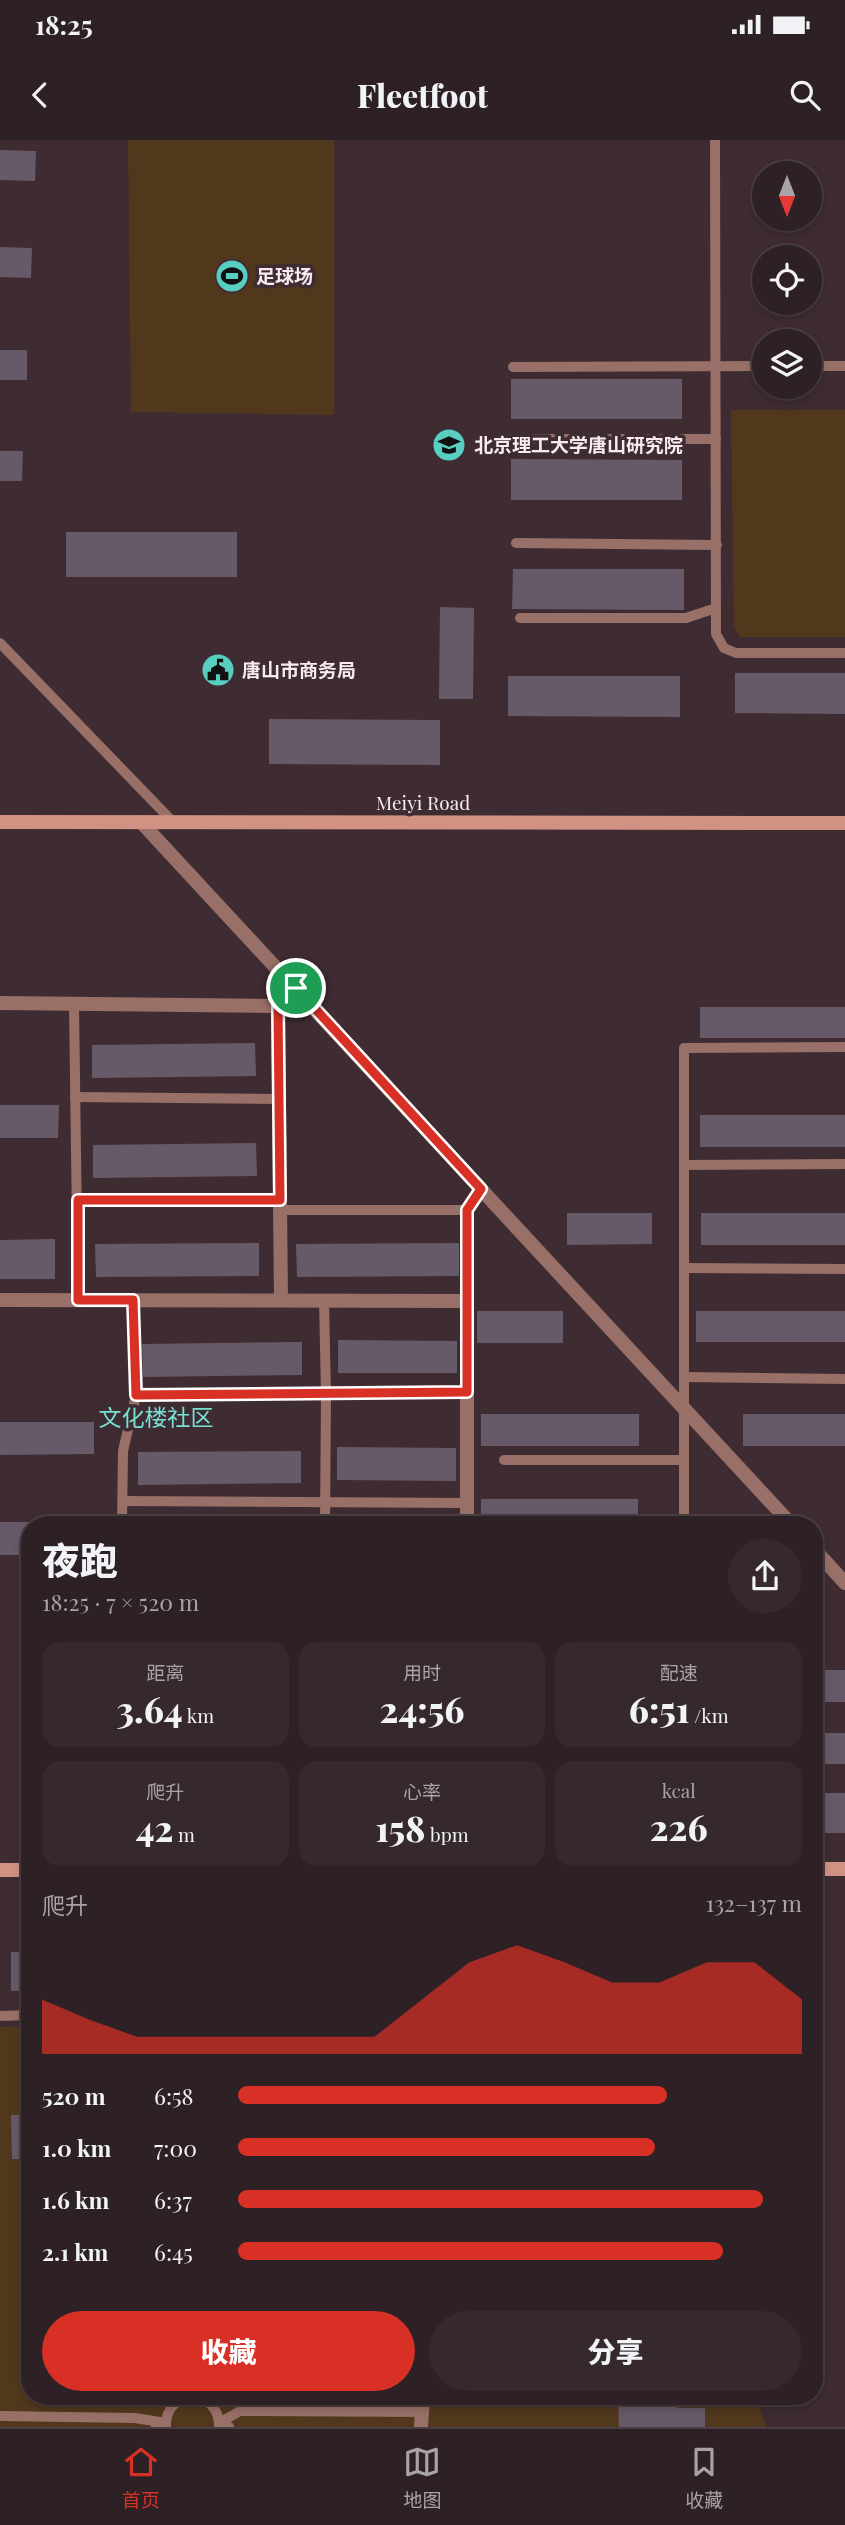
<!DOCTYPE html>
<html lang="zh">
<head>
<meta charset="utf-8">
<style>
  body { margin:0; font-family:"Playfair Display","Noto Sans SC",serif; background:#36292e; color:#f1f3f6; height:100vh; display:flex; flex-direction:column; font-size:26px; white-space:nowrap }
  * { box-sizing:border-box; margin:0 }
  p { font-size:23px; color:#a7a3a7 }
  .icon { flex:none; width:38px; height:38px; fill:none; stroke:currentColor; stroke-width:2; stroke-linecap:round; stroke-linejoin:round }
  .map { position:relative; flex:1; overflow:hidden }
  .details { position:absolute; left:21px; top:1376px; width:802px; height:889px; display:flex; flex-direction:column; background:#2e2126; border-radius:28px; box-shadow:0 4px 10px #0003,0 0 0 2px #493e43 }
  .details>* { flex:none }
  .needle { width:46px; rotate:180deg }
  .fabs { position:absolute; left:752px; top:21px; display:grid; gap:14px }
  .fabs a { display:grid; place-items:center; width:70px; height:70px; border-radius:50%; background:#2e2126; box-shadow:0 4px 10px #0003,0 0 0 2px #493e43; font-size:35px }
  .pin { position:absolute; display:grid; place-items:center; width:60px; height:60px; color:#fff; margin:-30px; border:4px solid #fff; border-radius:50%; box-shadow:0 2px 7px #0007 }
  .round { display:grid; place-items:center; flex:none; width:74px; height:74px; border-radius:37px; background:#36292e }
  .headline { display:flex; align-items:center; justify-content:space-between; height:119px; padding:0 21px }
  h1 { font-size:38px; font-weight:800; line-height:52px }
  .figures { display:grid; grid-template-columns:repeat(3,1fr); gap:10px; height:119px; padding:7px 21px }
  .figures div { display:grid; align-content:center; border-radius:18px; background:#36292e; text-align:center }
  .figures b { font-size:35px; font-weight:800 }
  .figures small { font-size:19px; font-weight:400 }
  .figures p { font-size:19px }
  .chart { height:196px; padding:14px 21px }
  .chart p { display:flex; justify-content:space-between }
  .chart svg { width:100%; height:126px; margin-top:7px; fill:#d93025; opacity:.7 }
  .action { display:flex; gap:14px; margin-top:auto; padding:14px 21px }
  .action a { flex:1; height:80px; border-radius:42px; background:#d93025; color:#fff; font-size:28px; font-weight:800; line-height:80px; text-align:center }
  .action a+a { background:#36292e; color:#f1f3f6 }
  ul { padding:0 21px; list-style:none; font-size:23px }
  li { display:grid; grid-template-columns:112px 84px 1fr; align-items:center; height:52px }
  li i { height:18px; border-radius:9px; background:#d93025 }
  .status { display:flex; justify-content:space-between; align-items:center; height:49px; padding:0 35px; background:#2e2126; direction:ltr }
  .status svg { height:19px; fill:currentColor }
  header { display:flex; justify-content:space-between; align-items:center; height:91px; padding:0 21px; background:#2e2126; font-size:32px; font-weight:800 }
  .dock { display:flex; justify-content:space-around; align-items:center; height:98px; border-top:2px solid #493e43; background:#2e2126; font-size:19px; color:#a7a3a7 }
  .dock a { display:grid; justify-items:center; gap:4px }
  .dock .on { color:#d93025 }
  .map>svg:first-child { display:block }
  .green { fill:#51381c }
  .building { fill:#675a68 }
  .lines { fill:none; stroke-linecap:round; stroke-linejoin:round }
  .lane { stroke:#987067; stroke-width:10 }
  .street { stroke:#987067; stroke-width:14 }
  .secondary { stroke:#d29283; stroke-width:14 }
  .route-casing { stroke:#fff; stroke-width:14 }
  .route { stroke:#d93025; stroke-width:9 }
  .labels { text-anchor:middle; stroke-width:7; stroke-linejoin:round; paint-order:stroke }
  .poi-label { font-size:19px; font-weight:bold; fill:#f8ebef; stroke:#3e2c32; text-anchor:start }
  .street-label { font-size:19px; fill:#f8ebef; stroke:#3e2c32 }
  .quarter-label { font-size:23px; fill:#77e0d3; stroke:#3e2c32 }
</style>
</head>
<body>
<div class="status"><b>18:25</b><svg viewBox="0 0 49 12"><path d="M0 12V9h3v3zM5 12V6h3v6zM10 12V3h3v9zM15 12V0h3v12zM26 1h20v11H26zM47 4h2v5h-2z"/></svg></div>
<header><svg class="icon" aria-label="back" viewBox="0 0 24 24"><path d="M15 5l-7 7 7 7"/></svg>Fleetfoot<svg class="icon" aria-label="search" viewBox="0 0 24 24"><circle cx="10" cy="10" r="6"/><path d="M15 15l6 6"/></svg></header>
<div class="map">
<svg width="845" height="2287" viewBox="0 0 845 2287">
  <rect width="100%" height="100%" fill="#3e2c32"/>
  <g class="green">
    <path d="M128,0h206v275l-203,-3z"/>
    <path d="M731,270h114v227h-105l-6,-11z"/>
    <path d="M0,1887h30v369h726l10,31h-766z"/>
  </g>
  <g class="building">
    <path d="M0,10l36,1 -1,30 -35,-1z"/>
    <path d="M0,107l32,1 -1,30 -31,-1z"/>
    <rect x="0" y="210" width="27" height="30"/>
    <rect x="511" y="239" width="171" height="40"/>
    <path d="M0,311h23l-1,30h-22z"/>
    <path d="M511,319l171,1v40h-171z"/>
    <rect x="66" y="392" width="171" height="45"/>
    <path d="M513,429h171v41l-172,-1z"/>
    <path d="M440,467l34,1 -1,91h-34z"/>
    <path d="M735,533h110v41l-110,-1z"/>
    <path d="M508,536h172v41l-172,-1z"/>
    <path d="M269,579l171,1v45l-171,-1z"/>
    <rect x="700" y="867" width="145" height="31"/>
    <path d="M255,903l1,33 -164,2v-33z"/>
    <path d="M0,965h59l-1,33h-58z"/>
    <rect x="700" y="975" width="145" height="32"/>
    <path d="M256,1003l1,33 -164,2v-33z"/>
    <path d="M567,1073h85v31l-85,1z"/>
    <rect x="701" y="1073" width="144" height="32"/>
    <path d="M55,1099v40h-55v-39z"/>
    <path d="M259,1103v33l-163,1 -1,-33z"/>
    <path d="M459,1103v33l-162,1 -1,-33z"/>
    <rect x="477" y="1171" width="86" height="32"/>
    <rect x="696" y="1171" width="149" height="31"/>
    <path d="M338,1200l119,1v32h-119z"/>
    <path d="M302,1202v33l-159,2 -1,-33z"/>
    <rect x="481" y="1274" width="158" height="32"/>
    <rect x="743" y="1274" width="102" height="32"/>
    <path d="M0,1282h94v32l-94,1z"/>
    <path d="M337,1307l119,1v33l-119,-1z"/>
    <path d="M301,1311v32l-163,2v-33z"/>
    <rect x="481" y="1359" width="157" height="25"/>
    <rect x="0" y="1382" width="30" height="33"/>
    <rect x="819" y="1530" width="26" height="32"/>
    <rect x="816" y="1593" width="29" height="31"/>
    <rect x="814" y="1653" width="31" height="40"/>
    <rect x="11" y="1812" width="19" height="39"/>
    <path d="M11,1975h19v44h-18z"/>
    <path d="M677,2259v9h28v19h-86l-1,-27z"/>
  </g>
  <g class="lines">
    <g class="lane">
      <path d="M715,0l1,494 8,14 12,5h109"/>
      <path d="M810,226h35"/>
      <path d="M513,227l252,-1"/>
      <path d="M511,299h205"/>
      <path d="M516,403l201,2"/>
      <path d="M520,478h166l30,-10"/>
      <path d="M0,503l173,179"/>
      <path d="M74,863l4,297"/>
      <path d="M75,957l204,2"/>
      <path d="M684,1025l161,-1"/>
      <path d="M77,1060h203"/>
      <path d="M280,1070h187"/>
      <path d="M684,1128l161,1"/>
      <path d="M324,1160l2,94 -1,130"/>
      <path d="M467,1161v-91l14,-21"/>
      <path d="M684,1237l161,2"/>
      <path d="M136,1255l331,-3"/>
      <path d="M504,1320h180"/>
      <path d="M123,1361l344,2"/>
      <path d="M122,1384l1,-73 13,-56 -3,-95"/>
      <path d="M681,1384l3,-1v-475l161,-1"/>
      <path d="M0,1876l30,-1"/>
      <path d="M0,2276l135,2 31,5 -10,4"/>
      <path d="M166,2287c-2,-39 54,-40 53,0"/>
      <path d="M229,2287l-10,-4 21,-12 181,1"/>
    </g>
    <g class="street">
      <path d="M141,682l650,702"/>
      <path d="M0,863l278,3 18,-18"/>
      <path d="M278,866l3,294"/>
      <path d="M0,1160l467,1v223"/>
      <path d="M814,1409l31,34"/>
      <path d="M421,2287l2,-31"/>
    </g>
    <g class="secondary">
      <path d="M0,682l845,1"/>
      <path d="M814,1729h31"/>
      <path d="M0,1730h30"/>
    </g>
  </g>
  <g class="lines">
    <defs>
      <path id="route" d="M296,848l185,201 -14,21v182l-331,3 -3,-95h-55v-100h202l-2,-194z"/>
    </defs>
    <use href="#route" class="route-casing"/>
    <use href="#route" class="route"/>
  </g>
  <defs>
    <symbol id="stadium-disc" viewBox="-11 -11 22 22"><circle r="9.5" fill="#58cec1" stroke="#3e2c32"/><path d="M0-5a6.5 5 0 1 0 0 10a6.5 5 0 1 0 0-10ZM-3.5-1.8h7v3.6h-7Z" fill="#111"/></symbol>
    <symbol id="university-disc" viewBox="-11 -11 22 22"><circle r="9.5" fill="#58cec1" stroke="#3e2c32"/><path d="M0-5L7-2L0 1L-7-2ZM-4 1L0 2.5L4 1V4Q0 6-4 4Z" fill="#111"/></symbol>
    <symbol id="civic-disc" viewBox="-11 -11 22 22"><circle r="9.5" fill="#58cec1" stroke="#3e2c32"/><path d="M-.6-6.5H3V-4.5H.6V-3L4-1V1h2V6H-6V1h2V-1L-.6-3ZM-1.2 2.5V6h2.4V2.5Z" fill="#111"/></symbol>
  </defs>
  <g fill-rule="evenodd">
    <use href="#stadium-disc" x="213" y="117" width="38" height="38"/>
    <use href="#university-disc" x="430" y="286" width="38" height="38"/>
    <use href="#civic-disc" x="199" y="511" width="38" height="38"/>
  </g>
  <g class="labels">
    <g class="poi-label">
      <text x="256" y="143">足球场</text>
      <text x="474" y="312">北京理工大学唐山研究院</text>
      <text x="242" y="537">唐山市商务局</text>
    </g>
    <g class="street-label">
      <text x="423" y="670">Meiyi Road</text>
    </g>
    <g class="quarter-label">
      <text x="156" y="1286">文化楼社区</text>
    </g>
  </g>
</svg>
<div class="fabs">
<a><svg class="needle" viewBox="-14 -14 28 28"><path d="M0-13l5 13h-10z" fill="#e53935"/><path d="M0 13l5-13h-10z" fill="#a7a3a7"/></svg></a>
<a><svg class="icon" aria-label="locate" viewBox="0 0 24 24"><circle cx="12" cy="12" r="6"/><path d="M12 2v4M12 18v4M2 12h4M18 12h4"/></svg></a>
<a><svg class="icon" aria-label="layers" viewBox="0 0 24 24"><path d="M12 4l9 5-9 5-9-5zM3 14l9 5 9-5"/></svg></a>
</div>
<div class="pin" style="left:296px;top:848px;background:#1e9e55"><svg class="icon" aria-label="arrive" viewBox="0 0 24 24"><path d="M6 21V4h12l-3 4 3 4H6"/></svg></div>
<section class="details">
<div class="headline"><div><h1>夜跑</h1><p>18:25 · 7 × 520 m</p></div><a class="round"><svg class="icon" aria-label="share" viewBox="0 0 24 24"><path d="M12 15V3M7 8l5-5 5 5M5 13v7h14v-7"/></svg></a></div>
<div class="figures">
<div><p>距离</p><b>3.64<small> km</small></b></div>
<div><p>用时</p><b>24:56</b></div>
<div><p>配速</p><b>6:51<small> /km</small></b></div>
</div>
<div class="figures">
<div><p>爬升</p><b>42<small> m</small></b></div>
<div><p>心率</p><b>158<small> bpm</small></b></div>
<div><p>kcal</p><b>226</b></div>
</div>
<div class="chart"><p><span>爬升</span>132–137 m</p>
<svg viewBox="0 0 160 44" preserveAspectRatio="none"><path d="M0 44V25L10 32L20 38L30 38L40 38L50 38L60 38L70 38L80 25L90 12L100 6L110 12L120 19L130 19L140 12L150 12L160 25V44z"/></svg>
</div>
<ul>
<li><b>520 m</b>6:58<i style="width:76%"></i></li>
<li><b>1.0 km</b>7:00<i style="width:74%"></i></li>
<li><b>1.6 km</b>6:37<i style="width:93%"></i></li>
<li><b>2.1 km</b>6:45<i style="width:86%"></i></li>
</ul>
<div class="action"><a>收藏</a><a>分享</a></div>
</section>
</div>
<nav class="dock">
<a class="on"><svg class="icon" aria-label="home" viewBox="0 0 24 24"><path d="M3 11l9-7 9 7M6 9v11h12V9"/></svg>首页</a>
<a><svg class="icon" aria-label="map" viewBox="0 0 24 24"><path d="M3 6l6-2 6 2 6-2v14l-6 2-6-2-6 2zM9 4v14M15 6v14"/></svg>地图</a>
<a><svg class="icon" aria-label="saved" viewBox="0 0 24 24"><path d="M7 4h10v16l-5-4-5 4z"/></svg>收藏</a>
</nav>
</body>
</html>
